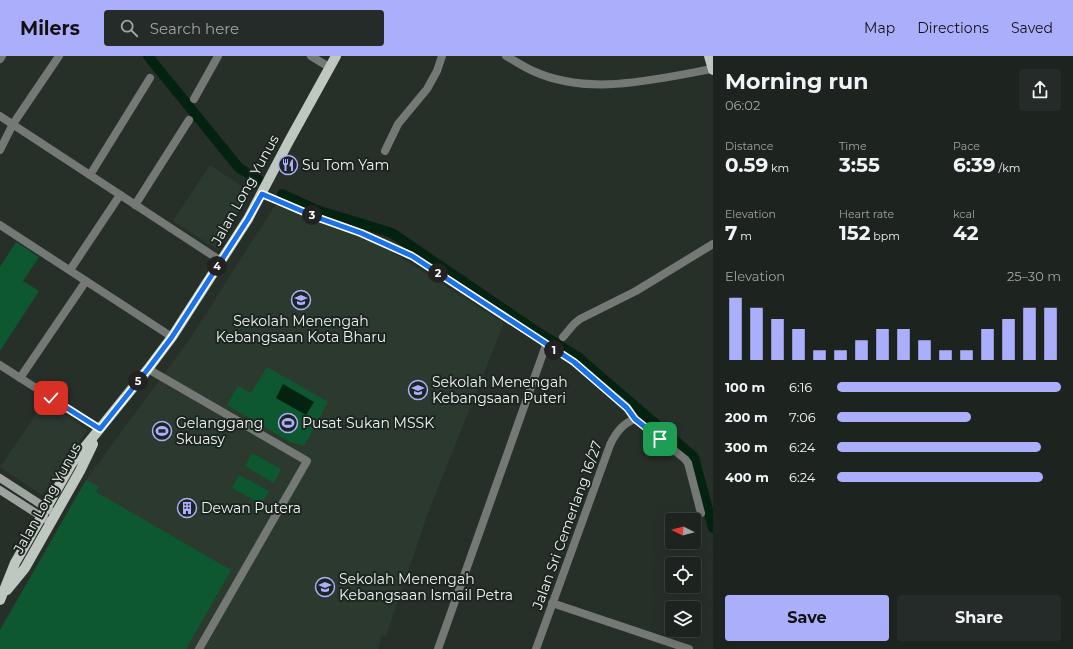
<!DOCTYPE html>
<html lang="en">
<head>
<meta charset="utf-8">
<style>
  body { margin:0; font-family:Montserrat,sans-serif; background:#252b28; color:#f1f3f6; height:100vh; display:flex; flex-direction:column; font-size:15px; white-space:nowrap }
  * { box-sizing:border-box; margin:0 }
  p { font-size:13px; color:#a0a4a4 }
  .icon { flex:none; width:22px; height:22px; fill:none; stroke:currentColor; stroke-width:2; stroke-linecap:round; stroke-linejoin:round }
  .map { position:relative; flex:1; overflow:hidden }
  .side { display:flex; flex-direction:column; background:#1d231f; width:360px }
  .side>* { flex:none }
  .needle { width:26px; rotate:276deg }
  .tools { position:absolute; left:665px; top:457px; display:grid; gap:8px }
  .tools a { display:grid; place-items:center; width:36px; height:36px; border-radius:4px; background:#1d231f; box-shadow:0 4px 16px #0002,0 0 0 1px #3b403d; font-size:20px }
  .pin { position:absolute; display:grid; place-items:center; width:34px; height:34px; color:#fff; margin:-17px; border-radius:8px; box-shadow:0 2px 6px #0006 }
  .km { position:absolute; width:20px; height:20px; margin:-10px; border-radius:50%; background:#222; color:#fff; font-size:11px; line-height:20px; text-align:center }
  .round { display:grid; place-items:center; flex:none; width:42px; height:42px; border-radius:4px; background:#252b28 }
  .head { display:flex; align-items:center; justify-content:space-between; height:68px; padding:0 12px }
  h1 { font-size:22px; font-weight:700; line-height:30px }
  .stats { display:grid; grid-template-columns:repeat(3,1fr); gap:6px; height:68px; padding:4px 12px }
  .stats div { display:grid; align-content:center }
  .stats b { font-size:20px; font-weight:700 }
  .stats small { font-size:11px; font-weight:400 }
  .stats p { font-size:11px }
  .chart { height:112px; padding:8px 12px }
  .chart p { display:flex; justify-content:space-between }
  .chart svg { width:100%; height:72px; margin-top:4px; stroke:#abaffb; stroke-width:6 }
  .action { display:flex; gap:8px; margin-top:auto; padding:8px 12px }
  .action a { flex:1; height:46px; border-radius:4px; background:#abaffb; color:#111; font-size:16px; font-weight:700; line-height:46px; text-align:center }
  .action a+a { background:#252b28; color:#f1f3f6 }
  ul { padding:0 12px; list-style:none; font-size:13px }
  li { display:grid; grid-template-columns:64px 48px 1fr; align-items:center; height:30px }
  li i { height:10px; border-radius:5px; background:#abaffb }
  header { display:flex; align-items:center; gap:24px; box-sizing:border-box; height:56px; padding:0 20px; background:#abaffb; color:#111 }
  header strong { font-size:19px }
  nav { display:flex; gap:22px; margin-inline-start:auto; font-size:14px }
  .search { width:280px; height:36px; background:#252b28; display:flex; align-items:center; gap:10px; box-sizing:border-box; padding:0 14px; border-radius:4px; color:#a0a4a4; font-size:15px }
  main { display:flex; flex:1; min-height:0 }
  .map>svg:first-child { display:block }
  .built { fill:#2b392f }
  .green { fill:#0d5830 }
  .water { fill:#032310 }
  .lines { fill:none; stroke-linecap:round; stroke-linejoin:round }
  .canal { stroke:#032310; stroke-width:10 }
  .minor { stroke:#757976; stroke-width:8 }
  .secondary { stroke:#9ea5a0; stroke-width:8 }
  .primary { stroke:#bec7c0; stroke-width:10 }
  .route-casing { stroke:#fff; stroke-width:8 }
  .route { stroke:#1a73e8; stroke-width:5 }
  .labels { text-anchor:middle; stroke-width:4; stroke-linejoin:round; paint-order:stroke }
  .poi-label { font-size:14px; fill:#eff4f0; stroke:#1d2520; text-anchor:start }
  .street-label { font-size:14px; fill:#eff4f0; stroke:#1d2520 }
</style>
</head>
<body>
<header>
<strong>Milers</strong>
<div class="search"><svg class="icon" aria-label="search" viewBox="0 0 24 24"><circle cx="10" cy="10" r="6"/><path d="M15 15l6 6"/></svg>Search here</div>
<nav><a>Map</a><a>Directions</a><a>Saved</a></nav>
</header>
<main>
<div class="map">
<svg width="713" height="593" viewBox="0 0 713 593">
  <rect width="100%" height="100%" fill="#272f29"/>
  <g class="built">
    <path d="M210,109l41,27 -36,56 -42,-27z"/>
    <path d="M275,149l82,30 35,17 112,71 -77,193 -41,120 -4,-1 -4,14h-378v-19l86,-150 105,-143z"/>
    <path d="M45,345l42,29 -45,65 -42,-28z"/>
  </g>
  <g class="green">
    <path d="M16,186l23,15 -16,24 16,10 -39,60v-84z"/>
    <path d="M267,311l61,35 -24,44 -14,-4 -63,-37 11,-19 13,7z"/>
    <path d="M252,397l29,16 -7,14 -29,-17z"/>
    <path d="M239,419l30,16 -8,13 -29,-16z"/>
    <path d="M86,424l13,7 -3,5 135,78 -45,79h-186v-19z"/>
  </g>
  <path class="water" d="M283,328l31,18 -8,13 -30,-17z"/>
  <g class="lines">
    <g class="canal">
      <path d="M148,0l91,112 20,12"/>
      <path d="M282,138l35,16 75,23 141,96 45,28 116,100 19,71"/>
    </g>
    <g class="minor">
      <path d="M311,0l18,11"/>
      <path d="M506,0c9,5 18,11 27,15 57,26 121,8 180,-2"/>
      <path d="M0,3l2,-3"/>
      <path d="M194,43l24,-43"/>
      <path d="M0,60l221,145"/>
      <path d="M0,94l13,-26 46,-68"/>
      <path d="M385,95l13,-27 29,-35 10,-18 5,-15"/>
      <path d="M90,119l60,-97"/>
      <path d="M262,138l54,23 45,16 51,23 162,106 53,45 8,12 50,40 3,4 13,50"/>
      <path d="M135,149l54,-85"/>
      <path d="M0,169l172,112"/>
      <path d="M70,214l50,-75"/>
      <path d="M563,281l11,-13 6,-5 56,-28 77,-47"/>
      <path d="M0,309l100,64"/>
      <path d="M148,313l159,92 -108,188"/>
      <path d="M20,322l66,-97"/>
      <path d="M552,547l137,46"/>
      <path d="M438,593l108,-304"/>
      <path d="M536,593l74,-204c5,-11 13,-22 25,-26"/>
    </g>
    <g class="secondary">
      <path d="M0,422l51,33"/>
      <path d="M0,434l45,29"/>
    </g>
    <g class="primary">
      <path d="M709,0l4,14"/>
      <path d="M7,534l18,-22 55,-97 13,-27"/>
      <path d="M0,544l15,-37 57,-100 76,-94 24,-32 76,-118 41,-78 47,-85"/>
    </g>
  </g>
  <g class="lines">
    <defs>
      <path id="route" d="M51,342l49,31 48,-60 24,-32 76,-118 14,-25 54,23 45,16 51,23 162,106 53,46 8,11 25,20"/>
    </defs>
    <use href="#route" class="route-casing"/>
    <use href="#route" class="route"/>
  </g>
  <defs>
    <symbol id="restaurant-ring" viewBox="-11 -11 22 22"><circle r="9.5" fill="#1d2520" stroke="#abaffb" stroke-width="1.5"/><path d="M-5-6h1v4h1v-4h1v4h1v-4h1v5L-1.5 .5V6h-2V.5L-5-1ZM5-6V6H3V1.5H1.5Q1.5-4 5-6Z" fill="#abaffb"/></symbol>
    <symbol id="school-ring" viewBox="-11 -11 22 22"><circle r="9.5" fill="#1d2520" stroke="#abaffb" stroke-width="1.5"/><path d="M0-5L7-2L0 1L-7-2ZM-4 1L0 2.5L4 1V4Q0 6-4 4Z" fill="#abaffb"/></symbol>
    <symbol id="stadium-ring" viewBox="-11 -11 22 22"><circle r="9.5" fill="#1d2520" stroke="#abaffb" stroke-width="1.5"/><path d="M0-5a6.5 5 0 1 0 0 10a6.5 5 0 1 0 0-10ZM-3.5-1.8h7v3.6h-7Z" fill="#abaffb"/></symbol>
    <symbol id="building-ring" viewBox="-11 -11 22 22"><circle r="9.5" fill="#1d2520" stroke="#abaffb" stroke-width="1.5"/><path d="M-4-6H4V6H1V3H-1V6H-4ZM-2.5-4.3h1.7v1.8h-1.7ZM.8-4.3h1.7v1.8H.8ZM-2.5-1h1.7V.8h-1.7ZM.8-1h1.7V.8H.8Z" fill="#abaffb"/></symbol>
  </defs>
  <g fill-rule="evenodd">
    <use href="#restaurant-ring" x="277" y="98" width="22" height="22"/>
    <use href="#school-ring" x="290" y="233" width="22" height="22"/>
    <use href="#school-ring" x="407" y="323" width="22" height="22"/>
    <use href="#stadium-ring" x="277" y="356" width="22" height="22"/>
    <use href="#stadium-ring" x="151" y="364" width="22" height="22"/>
    <use href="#building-ring" x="176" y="441" width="22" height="22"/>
    <use href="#school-ring" x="314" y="520" width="22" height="22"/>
  </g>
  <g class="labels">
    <g class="poi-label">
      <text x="302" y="114">Su Tom Yam</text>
      <text x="301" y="270" text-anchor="middle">Sekolah Menengah<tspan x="301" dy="16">Kebangsaan Kota Bharu</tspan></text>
      <text x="432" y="331">Sekolah Menengah<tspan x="432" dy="16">Kebangsaan Puteri</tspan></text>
      <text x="176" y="372">Gelanggang<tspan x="176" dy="16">Skuasy</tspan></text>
      <text x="302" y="372">Pusat Sukan MSSK</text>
      <text x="201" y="457">Dewan Putera</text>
      <text x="339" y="528">Sekolah Menengah<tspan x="339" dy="16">Kebangsaan Ismail Petra</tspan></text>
    </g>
    <g class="street-label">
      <text transform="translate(245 134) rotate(-61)" y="5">Jalan Long Yunus</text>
      <text transform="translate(47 442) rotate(-61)" y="5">Jalan Long Yunus</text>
      <text transform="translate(567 469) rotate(-70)" y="5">Jalan Sri Cemerlang 16/27</text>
    </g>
  </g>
</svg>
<div class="tools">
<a><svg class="needle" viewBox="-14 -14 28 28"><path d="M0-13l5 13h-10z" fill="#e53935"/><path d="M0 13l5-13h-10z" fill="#a0a4a4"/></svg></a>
<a><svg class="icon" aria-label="locate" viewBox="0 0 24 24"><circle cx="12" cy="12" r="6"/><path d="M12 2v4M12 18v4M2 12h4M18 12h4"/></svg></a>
<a><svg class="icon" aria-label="layers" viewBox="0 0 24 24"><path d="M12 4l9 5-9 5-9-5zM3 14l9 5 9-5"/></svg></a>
</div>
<div class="pin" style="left:660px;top:383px;background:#1e9e55"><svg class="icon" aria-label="arrive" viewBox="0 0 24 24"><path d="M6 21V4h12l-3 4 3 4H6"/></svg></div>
<div class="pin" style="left:51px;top:342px;background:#d93025"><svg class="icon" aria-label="check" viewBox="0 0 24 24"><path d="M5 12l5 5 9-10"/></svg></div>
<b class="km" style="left:554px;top:294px">1</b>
<b class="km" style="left:438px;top:217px">2</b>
<b class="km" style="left:312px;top:159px">3</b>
<b class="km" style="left:217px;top:210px">4</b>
<b class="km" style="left:138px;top:325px">5</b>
</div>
<section class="side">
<div class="head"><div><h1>Morning run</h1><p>06:02</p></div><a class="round"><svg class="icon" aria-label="share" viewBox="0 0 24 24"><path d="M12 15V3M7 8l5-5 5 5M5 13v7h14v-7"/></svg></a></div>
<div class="stats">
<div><p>Distance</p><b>0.59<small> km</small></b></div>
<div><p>Time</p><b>3:55</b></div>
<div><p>Pace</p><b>6:39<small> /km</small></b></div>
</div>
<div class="stats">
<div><p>Elevation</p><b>7<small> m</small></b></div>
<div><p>Heart rate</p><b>152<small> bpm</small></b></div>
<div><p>kcal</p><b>42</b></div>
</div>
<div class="chart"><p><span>Elevation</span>25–30 m</p>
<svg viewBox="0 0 160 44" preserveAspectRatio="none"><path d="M5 44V6M15 44V12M25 44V19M35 44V25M45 44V38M55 44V38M65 44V32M75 44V25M85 44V25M95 44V32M105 44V38M115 44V38M125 44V25M135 44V19M145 44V12M155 44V12"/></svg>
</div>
<ul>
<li><b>100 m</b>6:16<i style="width:100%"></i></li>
<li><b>200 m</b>7:06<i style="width:60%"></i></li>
<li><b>300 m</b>6:24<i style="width:91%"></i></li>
<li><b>400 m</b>6:24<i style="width:92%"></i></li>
</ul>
<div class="action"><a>Save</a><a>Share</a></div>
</section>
</main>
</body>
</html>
